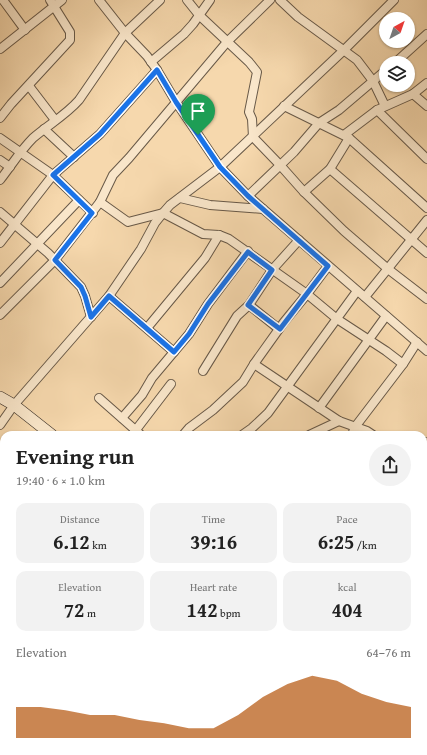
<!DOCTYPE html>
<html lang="en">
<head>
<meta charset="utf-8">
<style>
  body { margin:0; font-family:"Gentium Book Plus",serif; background:#f2f2f2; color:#222; height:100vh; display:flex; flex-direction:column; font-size:15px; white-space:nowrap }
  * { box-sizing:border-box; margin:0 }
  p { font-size:13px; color:#767676 }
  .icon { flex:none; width:22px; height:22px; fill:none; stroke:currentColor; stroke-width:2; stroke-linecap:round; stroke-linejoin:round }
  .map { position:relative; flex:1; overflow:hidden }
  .drawer { position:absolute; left:0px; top:431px; width:427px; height:324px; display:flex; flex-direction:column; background:#fff; border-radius:12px 12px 0 0; box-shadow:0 1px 3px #0004 }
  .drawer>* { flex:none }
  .needle { width:26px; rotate:40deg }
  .controls { position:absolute; left:379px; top:12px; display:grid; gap:8px }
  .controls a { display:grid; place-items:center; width:36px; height:36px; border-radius:50%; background:#fff; box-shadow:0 1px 3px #0004; font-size:20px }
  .pin { position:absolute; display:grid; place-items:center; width:34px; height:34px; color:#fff; margin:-41px -17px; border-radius:50% 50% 50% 0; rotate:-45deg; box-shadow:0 0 4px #0007 }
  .pin .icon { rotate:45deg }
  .round { display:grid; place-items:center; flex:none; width:42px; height:42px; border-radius:21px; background:#f2f2f2 }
  .summary { display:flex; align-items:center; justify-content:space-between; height:68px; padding:0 16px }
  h1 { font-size:22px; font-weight:600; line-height:30px }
  .metrics { display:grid; grid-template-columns:repeat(3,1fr); gap:6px; height:68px; padding:4px 16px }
  .metrics div { display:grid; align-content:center; border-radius:10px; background:#f2f2f2; text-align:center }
  .metrics b { font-size:20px; font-weight:600 }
  .metrics small { font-size:11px; font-weight:400 }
  .metrics p { font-size:11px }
  .chart { height:112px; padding:8px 16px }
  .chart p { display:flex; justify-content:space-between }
  .chart svg { width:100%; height:72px; margin-top:4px; fill:#b45309; opacity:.7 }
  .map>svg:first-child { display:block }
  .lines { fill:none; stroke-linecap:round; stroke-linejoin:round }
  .stream { stroke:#77817c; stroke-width:2 }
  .street-casing { stroke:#685948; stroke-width:10 }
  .secondary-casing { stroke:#392f27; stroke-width:12 }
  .street { stroke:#f9e6ca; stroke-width:8 }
  .secondary { stroke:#f9e6ca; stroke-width:11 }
  .route-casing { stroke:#fff; stroke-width:8 }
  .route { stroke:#1a73e8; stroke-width:5 }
</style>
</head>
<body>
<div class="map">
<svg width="427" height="755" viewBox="0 0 427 755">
  <rect width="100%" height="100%" fill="#f6d8ad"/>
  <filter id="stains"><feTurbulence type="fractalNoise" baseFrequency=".005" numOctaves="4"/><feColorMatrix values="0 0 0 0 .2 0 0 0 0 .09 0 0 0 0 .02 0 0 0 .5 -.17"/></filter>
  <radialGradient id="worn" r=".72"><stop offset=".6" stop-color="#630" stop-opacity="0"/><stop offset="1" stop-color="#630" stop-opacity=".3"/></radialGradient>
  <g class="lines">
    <g class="stream">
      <path d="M423,572l4,-4"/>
      <path d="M256,755l4,-4"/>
    </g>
    <defs>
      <g id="street">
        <path d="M3,0l22,30"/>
        <path d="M99,0l26,33 22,23 10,14 19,32 44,65 28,29 179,155"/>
        <path d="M187,0l12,15 50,47 8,10 -8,40 3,7 1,18 27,28 24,27 40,39 44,38 39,30"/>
        <path d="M280,0l18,17 59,43 16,21 12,25"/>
        <path d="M0,49l62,-49"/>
        <path d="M151,62l33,-28 9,-10 17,-24"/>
        <path d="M395,63l32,-29"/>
        <path d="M29,86l26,34"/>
        <path d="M413,94l14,12"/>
        <path d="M284,106l65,32 78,70"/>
        <path d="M377,110l50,49"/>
        <path d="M0,118l11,-14 59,-64v-8l-20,-32"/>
        <path d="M44,129l30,28"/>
        <path d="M344,135l33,-25 36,-16 14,-11"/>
        <path d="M0,138l53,37 40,38"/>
        <path d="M0,160l10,7"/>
        <path d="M330,169l97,84"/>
        <path d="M0,180c11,-14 20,-29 33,-42 15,-13 33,-23 46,-38l46,-67 35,-33"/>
        <path d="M304,192l26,-23 19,-31"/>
        <path d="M248,196l46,-44 25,-29 20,-13 47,-40"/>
        <path d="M180,198l30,7 53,4"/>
        <path d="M100,202l28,20 35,-9 40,21 16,1 10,4 78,55 30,25 49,32 17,13"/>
        <path d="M0,212l48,41 33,34 4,9 6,21"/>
        <path d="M0,243l53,-68 47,-41 57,-64"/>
        <path d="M0,283l79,-83"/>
        <path d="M109,296l65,56"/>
        <path d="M365,297l62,-77"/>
        <path d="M249,305l30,24"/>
        <path d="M0,315l55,-55 45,-58 13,-27 16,-17 98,-116 43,-42"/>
        <path d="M147,328l58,-70 14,-23"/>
        <path d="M254,364l85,57 28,10 6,4"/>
        <path d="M203,371l34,-55 12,-11 23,-35 27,-30"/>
        <path d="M99,398l42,37"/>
        <path d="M319,408l67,-92"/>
        <path d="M122,418l20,-23 10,-17 37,-44 19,-30 40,-53"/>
        <path d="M0,425l14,-20 95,-109 32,-47 14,-26 8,-10 7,-8 50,-38 124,-117 50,-50"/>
        <path d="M132,435l39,-51"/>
        <path d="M183,435l6,-7 24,-18 30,-28 11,-18 30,-42 23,-28 21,-28"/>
        <path d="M242,435l10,-7 16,-15 89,-122"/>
        <path d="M309,435l30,-14"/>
        <path d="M352,435l3,-8 48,-63 14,-22"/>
        <path d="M423,477l4,4"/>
        <path d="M0,498l4,-4"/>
        <path d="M423,518l4,-5"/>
        <path d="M0,559l4,-5"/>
        <path d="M0,629l4,-6"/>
        <path d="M423,639l4,-1"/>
        <path d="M423,680l4,4"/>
        <path d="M0,694l4,-6"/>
        <path d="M0,705l4,3"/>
        <path d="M0,751l4,-4"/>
        <path d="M25,751l9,4"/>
        <path d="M82,751l5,4"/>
        <path d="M186,751l6,4"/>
        <path d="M271,751l6,4"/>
        <path d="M106,755l3,-4"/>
        <path d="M328,755l3,-4"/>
        <path d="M376,755l3,-4"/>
      </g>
      <g id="secondary">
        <path d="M0,397l14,8 38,30"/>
        <path d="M423,448l4,-5"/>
        <path d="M423,740l4,3"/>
        <path d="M167,755l3,-4"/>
      </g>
    </defs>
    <use href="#street" class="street-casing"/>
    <use href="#secondary" class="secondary-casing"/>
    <use href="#street" class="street"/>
    <use href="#secondary" class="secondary"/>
  </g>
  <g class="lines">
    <defs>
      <path id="route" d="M157,70l19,32 44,65 28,29 80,70 -48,63 -32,-24 24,-35 -24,-18 -40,52 -19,30 -15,18 -65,-56 -18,21 -6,-21 -4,-9 -26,-27 37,-47 -39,-38 47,-41z"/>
    </defs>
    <use href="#route" class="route-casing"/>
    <use href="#route" class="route"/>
  </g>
  <rect width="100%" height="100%" filter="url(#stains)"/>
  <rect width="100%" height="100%" fill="url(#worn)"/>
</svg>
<div class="controls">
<a><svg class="needle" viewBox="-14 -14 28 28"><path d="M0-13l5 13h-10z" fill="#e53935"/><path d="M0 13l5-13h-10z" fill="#767676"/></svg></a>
<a><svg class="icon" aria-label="layers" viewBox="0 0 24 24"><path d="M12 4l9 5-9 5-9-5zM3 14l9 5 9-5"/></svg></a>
</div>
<div class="pin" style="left:198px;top:135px;background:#1e9e55"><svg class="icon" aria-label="arrive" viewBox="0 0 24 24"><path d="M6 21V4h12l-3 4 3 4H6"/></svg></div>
<section class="drawer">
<div class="summary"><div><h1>Evening run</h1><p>19:40 · 6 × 1.0 km</p></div><a class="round"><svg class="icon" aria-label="share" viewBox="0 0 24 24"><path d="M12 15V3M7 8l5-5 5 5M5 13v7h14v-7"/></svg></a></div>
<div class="metrics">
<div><p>Distance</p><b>6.12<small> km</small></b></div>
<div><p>Time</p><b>39:16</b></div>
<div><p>Pace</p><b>6:25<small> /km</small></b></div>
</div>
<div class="metrics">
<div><p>Elevation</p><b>72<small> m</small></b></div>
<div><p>Heart rate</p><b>142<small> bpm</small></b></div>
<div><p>kcal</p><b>404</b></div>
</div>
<div class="chart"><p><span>Elevation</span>64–76 m</p>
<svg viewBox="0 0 160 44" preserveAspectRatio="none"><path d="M0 44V25L10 25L20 27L30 30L40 30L50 33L60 35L70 38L80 38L90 30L100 19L110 11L120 6L130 9L140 17L150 22L160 25V44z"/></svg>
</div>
</section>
</div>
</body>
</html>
